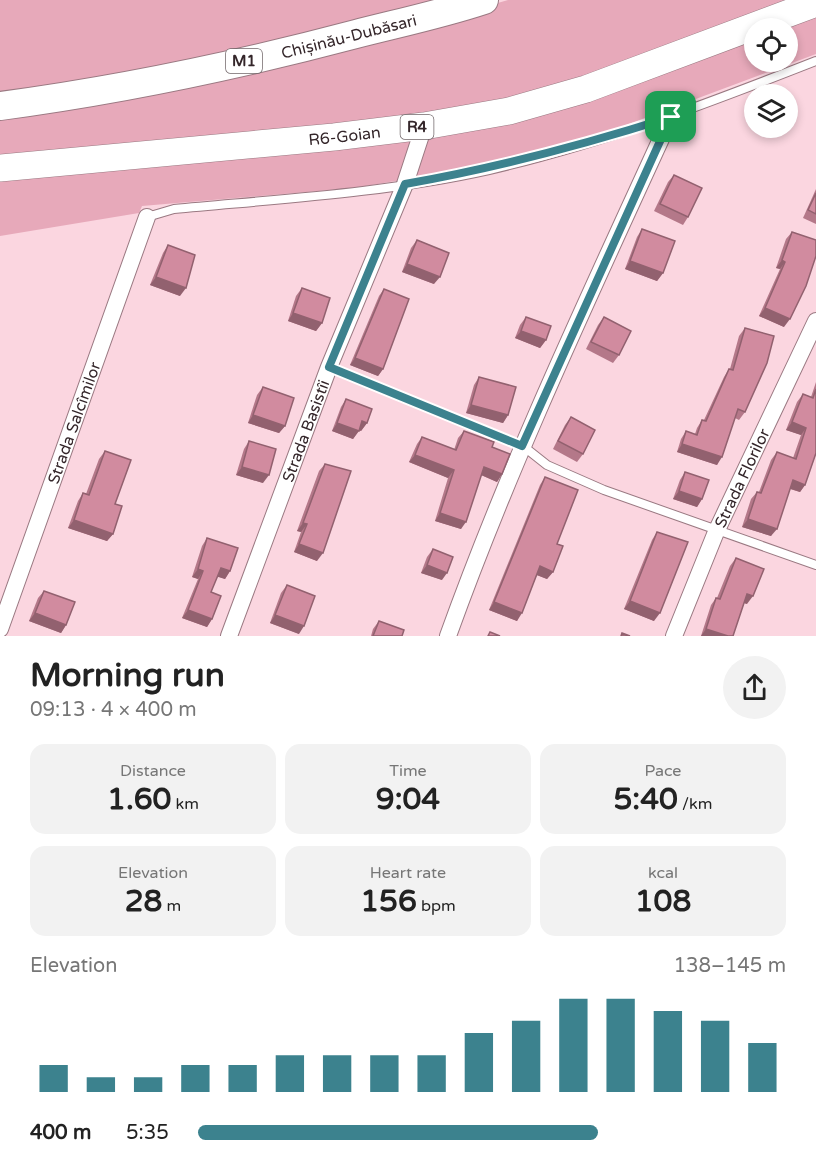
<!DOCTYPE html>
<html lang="en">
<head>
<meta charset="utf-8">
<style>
  body { margin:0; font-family:"Varela Round",sans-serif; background:#f2f2f2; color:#222; height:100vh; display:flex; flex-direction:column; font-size:22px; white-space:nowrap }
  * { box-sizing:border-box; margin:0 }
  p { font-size:20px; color:#767676 }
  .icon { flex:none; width:33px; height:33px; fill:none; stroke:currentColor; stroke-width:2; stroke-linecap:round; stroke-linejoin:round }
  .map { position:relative; height:636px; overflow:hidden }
  .details { display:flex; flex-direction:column; background:#fff; flex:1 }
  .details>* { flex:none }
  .controls { position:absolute; left:744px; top:18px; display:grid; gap:12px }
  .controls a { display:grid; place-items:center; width:54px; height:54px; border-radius:50%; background:#fff; box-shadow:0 3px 9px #0003; font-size:30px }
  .pin { position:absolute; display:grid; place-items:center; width:51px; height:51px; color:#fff; margin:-26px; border-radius:12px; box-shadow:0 3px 9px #0006 }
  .round { display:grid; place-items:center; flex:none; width:63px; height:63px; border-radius:32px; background:#f2f2f2 }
  .head { display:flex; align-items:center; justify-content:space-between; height:102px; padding:0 30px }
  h1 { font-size:33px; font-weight:800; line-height:45px }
  .metrics { display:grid; grid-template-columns:repeat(3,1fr); gap:9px; height:102px; padding:6px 30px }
  .metrics div { display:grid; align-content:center; border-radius:15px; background:#f2f2f2; text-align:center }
  .metrics b { font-size:30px; font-weight:800 }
  .metrics small { font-size:16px; font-weight:400 }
  .metrics p { font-size:16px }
  .chart { height:168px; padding:12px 30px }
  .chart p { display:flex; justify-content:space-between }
  .chart svg { width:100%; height:108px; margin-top:6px; stroke:#3c828e; stroke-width:6 }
  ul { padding:0 30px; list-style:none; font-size:20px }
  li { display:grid; grid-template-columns:96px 72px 1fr; align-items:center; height:45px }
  li i { height:15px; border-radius:8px; background:#3c828e }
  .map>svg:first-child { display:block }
  .green { fill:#e7a9ba }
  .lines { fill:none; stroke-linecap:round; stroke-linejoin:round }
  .service-casing { stroke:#9a7982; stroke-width:10 }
  .minor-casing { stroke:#9a7982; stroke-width:18 }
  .primary-casing { stroke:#9a7982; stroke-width:28 }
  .trunk-casing { stroke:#9a7982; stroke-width:30 }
  .service { stroke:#fff; stroke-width:8 }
  .minor { stroke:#fff; stroke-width:16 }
  .primary { stroke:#fff; stroke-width:27 }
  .trunk { stroke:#fff; stroke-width:28 }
  .wall { fill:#b47889 }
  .shaded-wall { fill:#92616f }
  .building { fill:#d18b9f; stroke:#92616f; stroke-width:1.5 }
  .route-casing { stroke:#fff; stroke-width:12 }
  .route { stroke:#3c828e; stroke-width:8 }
  .labels { text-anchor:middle; stroke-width:4.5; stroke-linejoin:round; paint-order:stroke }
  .shield { fill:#fff; stroke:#71676a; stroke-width:1.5 }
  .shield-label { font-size:15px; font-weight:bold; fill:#34262a }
  .street-label { font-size:16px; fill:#34262a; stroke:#fff }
</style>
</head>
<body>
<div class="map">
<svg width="816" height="636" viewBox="0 0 816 636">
  <rect width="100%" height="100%" fill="#fbd6e0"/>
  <g class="green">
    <path d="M0,0h447l-245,61 -202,38z"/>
    <path d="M508,0h283l-211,80 -74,21 -103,20 -403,37v-44l375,-75z"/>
    <path d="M816,9v45l-222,83 -106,28 -73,12 15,-45 324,-99v29h34v-34h-21z"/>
    <path d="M413,137l-12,43 -47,8 -212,18 -3,7 -139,23v-60z"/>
  </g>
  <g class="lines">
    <defs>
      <g id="service">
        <path d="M147,217l27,-8c105,-10 212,-16 315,-39 113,-26 220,-67 327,-109"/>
        <path d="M329,367l194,79 24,19 57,25 212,75"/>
      </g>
      <g id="minor">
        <path id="s1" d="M0,629l147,-412"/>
        <path id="s2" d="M229,636l100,-269 76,-183 19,-58"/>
        <path d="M448,636c64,-178 145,-348 223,-519"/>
        <path id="s3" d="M674,636l42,-104 100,-211"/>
      </g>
      <g id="primary">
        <path id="s4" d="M0,168l334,-31 90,-11 85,-15 77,-22 230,-86"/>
      </g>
      <g id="trunk">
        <path id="s5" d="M0,106c120,-16 239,-41 356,-72 43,-11 86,-20 128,-34"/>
      </g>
    </defs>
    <use href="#service" class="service-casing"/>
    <use href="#minor" class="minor-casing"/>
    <use href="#primary" class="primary-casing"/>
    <use href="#trunk" class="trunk-casing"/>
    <use href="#service" class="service"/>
    <use href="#minor" class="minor"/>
    <use href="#primary" class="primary"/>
    <use href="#trunk" class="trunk"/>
  </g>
  <g class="wall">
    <path d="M674,175l14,42 -5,8 -29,-14 14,-29z"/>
    <path d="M816,189v35l-13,-6z"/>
    <path d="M642,229l21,44 -6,8 -32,-12 12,-32z"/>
    <path d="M792,232l-8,95 -25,-11 21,-47 -4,-1 10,-29z"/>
    <path d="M417,240l17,44 -32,-12 9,-24z"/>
    <path d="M168,245l12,51 -30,-11 13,-32z"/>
    <path d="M302,288l20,35 -6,8 -28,-10 8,-25z"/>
    <path d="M384,289l-1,80 -5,7 -28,-11 29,-69z"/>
    <path d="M526,317l20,23 -6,8 -25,-10 5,-13z"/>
    <path d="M604,317l15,38 -6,8 -27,-14 12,-24z"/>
    <path d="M745,328v84l-6,8 -4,-2 -18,47 -40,-13 4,-13 5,-8 9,3 2,-6 5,-8h2l20,-43 5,-8h1l9,-33z"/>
    <path d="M479,377l29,38 -5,8 -37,-10 8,-28z"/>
    <path d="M816,382v71l-11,32 -5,7 -10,-3 -19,47 -29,-9 9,-28 6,-7h2l12,-32 6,-8 16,6 8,-23 -15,-5 11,-28 6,-8 8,3z"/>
    <path d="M263,387l22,39 -6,7 -31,-10 9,-28z"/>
    <path d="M346,399l21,24 -6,8 -2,-1 -6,9 -21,-8 9,-24z"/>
    <path d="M571,417l12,37 -6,8 -24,-13 12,-24z"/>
    <path d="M464,431l28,16 10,27 -5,8 -16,-7 -20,54 -26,-8 13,-43 -39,-16 8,-18 5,-7 32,13 4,-12z"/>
    <path d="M249,441l14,42 -27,-8 8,-26z"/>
    <path d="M105,451l10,53 -2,30 -6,7 -39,-13 10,-27 5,-8 3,1 13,-35z"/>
    <path d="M325,464l-8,97 -23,-9 7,-20 -4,-1 22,-60z"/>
    <path d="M685,472l17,27 -5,8 -24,-8 7,-19z"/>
    <path d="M545,477l12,67 -4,28 -6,7 -10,-4 -20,46 -28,-11 51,-125z"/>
    <path d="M657,532l-3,89 -30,-12 28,-69z"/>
    <path d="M207,538l23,33 -5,8 -8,-3 -6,16 1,27 -5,8 -25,-9 16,-39 -6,-2 10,-31z"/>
    <path d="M433,549l9,31 -21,-7 6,-16z"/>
    <path d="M736,558l11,46 -3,-1 -11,33h-32l10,-31 5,-7h1l13,-32z"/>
    <path d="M287,585l12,49 -29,-11 11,-30z"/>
    <path d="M44,591l22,34 -5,8 -32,-12 9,-23z"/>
    <path d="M379,621l23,15h-31l2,-7z"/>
  </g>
  <g class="shaded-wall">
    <path d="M782,260l3,2 -5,7 -4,-1z"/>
    <path d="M630,261l33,12 -6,8 -32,-12z"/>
    <path d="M407,264l33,13 -6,7 -32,-12z"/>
    <path d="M156,277l30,11 -6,8 -30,-11z"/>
    <path d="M765,308l25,11 -6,8 -25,-11z"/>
    <path d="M293,313l29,10 -6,8 -28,-10z"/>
    <path d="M521,331l25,9 -6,8 -25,-10z"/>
    <path d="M355,358l28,11 -5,7 -28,-11z"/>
    <path d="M471,405l37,10 -5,8 -37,-10z"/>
    <path d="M253,415l32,11 -6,7 -31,-10z"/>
    <path d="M362,421l5,2 -6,8 -4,-2z"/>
    <path d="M792,422l14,6 -5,7 -15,-5z"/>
    <path d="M337,423l22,8 -6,8 -21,-8z"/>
    <path d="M682,444l40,13 -5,8 -40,-13z"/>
    <path d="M415,455l39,15 -6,8 -39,-16z"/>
    <path d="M242,467l27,8 -6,8 -27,-8z"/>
    <path d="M484,467l18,7 -5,8 -18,-8z"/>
    <path d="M793,480l12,5 -5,7 -12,-4z"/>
    <path d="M679,491l23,8 -5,8 -24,-8z"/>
    <path d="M440,513l26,9 -5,7 -26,-8z"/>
    <path d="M748,519l29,10 -6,7 -29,-9z"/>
    <path d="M74,520l39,14 -6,7 -39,-13z"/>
    <path d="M303,523l4,1 -6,8 -4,-1z"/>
    <path d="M299,544l24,9 -6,8 -23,-9z"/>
    <path d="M427,565l20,8 -5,7 -21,-7z"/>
    <path d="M540,566l13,6 -6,7 -13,-5z"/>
    <path d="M221,568l9,3 -5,8 -10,-3z"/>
    <path d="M198,569l5,2 -5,8 -6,-2z"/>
    <path d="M747,594l6,2 -6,8 -6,-2z"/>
    <path d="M630,601l30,12 -6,8 -30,-12z"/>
    <path d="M494,602l28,11 -5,8 -28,-11z"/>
    <path d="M188,610l24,9 -5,8 -25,-9z"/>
    <path d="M35,613l31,12 -5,8 -32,-12z"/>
    <path d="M275,615l29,11 -5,8 -29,-11z"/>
    <path d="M706,629l22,7h-27z"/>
  </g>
  <g class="building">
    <path d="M674,175l28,13 -14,29 -28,-13z"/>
    <path d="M816,193v21l-8,-4z"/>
    <path d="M642,229l33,12 -12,32 -33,-12z"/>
    <path d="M792,232l24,8v16l-10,30 -16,33 -25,-11 20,-46 -3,-2z"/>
    <path d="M417,240l32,13 -9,24 -33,-13z"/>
    <path d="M168,245l27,10 -9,33 -30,-11z"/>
    <path d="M302,288l28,10 -8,25 -29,-10z"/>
    <path d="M384,289l25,10 -26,70 -28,-11z"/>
    <path d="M526,317l25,9 -5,14 -25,-9z"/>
    <path d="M604,317l27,14 -12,24 -28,-13z"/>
    <path d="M745,328l29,8 -7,27 -22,49 -7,-3 -16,48 -40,-13 4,-13 11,4 5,-15 4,1 23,-52 4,1z"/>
    <path d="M479,377l37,10 -8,28 -37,-10z"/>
    <path d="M263,387l31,11 -9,28 -32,-11z"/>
    <path d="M816,389v64l-11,32 -12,-5 -16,49 -29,-10 9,-27 4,1 16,-41 19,7 10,-31 -14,-6 11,-28 10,4z"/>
    <path d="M346,399l26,10 -5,14 -5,-2 -3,10 -22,-8z"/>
    <path d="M571,417l24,13 -12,24 -25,-13z"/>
    <path d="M464,431l30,11 -2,5 18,7 -8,20 -18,-7 -18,55 -26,-9 14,-43 -39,-15 7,-18 34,13z"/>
    <path d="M249,441l27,8 -7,26 -27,-8z"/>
    <path d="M105,451l26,9 -16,44 7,2 -9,28 -39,-14 9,-27 6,2z"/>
    <path d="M325,464l26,7 -28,82 -24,-9 8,-20 -4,-1z"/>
    <path d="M685,472l24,8 -7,19 -23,-8z"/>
    <path d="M545,477l33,13 -21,54 6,2 -10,26 -13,-6 -18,47 -28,-11z"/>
    <path d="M657,532l31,10 -28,71 -30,-12z"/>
    <path d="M207,538l31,10 -8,23 -9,-3 -10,24 10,4 -9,23 -24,-9 15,-39 -5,-2z"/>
    <path d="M433,549l20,8 -6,16 -20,-8z"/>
    <path d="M736,558l28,11 -11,27 -6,-2 -14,42h-5l-22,-7 10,-31 4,1z"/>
    <path d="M287,585l28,11 -11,30 -29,-11z"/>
    <path d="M44,591l31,11 -9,23 -31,-12z"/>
    <path d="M379,621l25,9 -2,6h-29z"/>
    <path d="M490,632l10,4h-12z"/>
    <path d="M622,633l8,3h-9z"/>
  </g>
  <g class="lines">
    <defs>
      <path id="route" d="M671,117l-149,329 -193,-79 76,-183c91,-16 178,-39 266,-67z"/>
    </defs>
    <use href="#route" class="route-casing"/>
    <use href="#route" class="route"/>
  </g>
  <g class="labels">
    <g class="shield">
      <rect x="226" y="49" width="36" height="24" rx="4.5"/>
      <rect x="400.5" y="115" width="33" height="24" rx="4.5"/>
    </g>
    <g class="shield-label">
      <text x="244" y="66">M1</text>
      <text x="417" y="132">R4</text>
    </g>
    <g class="street-label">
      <text dy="6" stroke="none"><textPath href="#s5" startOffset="356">Chișinău-Dubăsari</textPath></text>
      <text dy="6" stroke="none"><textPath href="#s4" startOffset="346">R6-Goian</textPath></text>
      <text dy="6" stroke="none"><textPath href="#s1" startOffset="219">Strada Salcîmilor</textPath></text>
      <text dy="6" stroke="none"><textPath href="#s2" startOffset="219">Strada Basistîi</textPath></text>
      <text dy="6" stroke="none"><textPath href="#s3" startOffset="172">Strada Florilor</textPath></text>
    </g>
  </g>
</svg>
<div class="controls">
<a><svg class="icon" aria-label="locate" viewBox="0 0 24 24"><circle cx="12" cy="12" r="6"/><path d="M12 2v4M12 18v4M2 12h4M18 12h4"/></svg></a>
<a><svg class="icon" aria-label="layers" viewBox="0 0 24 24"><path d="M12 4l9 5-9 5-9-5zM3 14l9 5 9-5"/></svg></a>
</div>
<div class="pin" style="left:671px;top:117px;background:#1e9e55"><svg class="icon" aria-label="arrive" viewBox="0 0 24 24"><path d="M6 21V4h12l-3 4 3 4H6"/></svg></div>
</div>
<section class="details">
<div class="head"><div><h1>Morning run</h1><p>09:13 · 4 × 400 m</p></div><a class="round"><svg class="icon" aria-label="share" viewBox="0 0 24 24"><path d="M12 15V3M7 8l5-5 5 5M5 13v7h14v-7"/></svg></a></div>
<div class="metrics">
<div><p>Distance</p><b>1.60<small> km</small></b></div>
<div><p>Time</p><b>9:04</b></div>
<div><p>Pace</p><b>5:40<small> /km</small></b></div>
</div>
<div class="metrics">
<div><p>Elevation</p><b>28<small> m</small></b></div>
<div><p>Heart rate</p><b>156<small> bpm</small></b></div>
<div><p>kcal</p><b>108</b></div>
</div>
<div class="chart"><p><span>Elevation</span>138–145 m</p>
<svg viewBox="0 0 160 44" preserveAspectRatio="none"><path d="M5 44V33M15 44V38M25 44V38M35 44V33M45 44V33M55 44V29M65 44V29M75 44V29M85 44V29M95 44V20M105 44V15M115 44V6M125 44V6M135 44V11M145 44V15M155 44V24"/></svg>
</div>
<ul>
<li><b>400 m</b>5:35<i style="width:68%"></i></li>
</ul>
</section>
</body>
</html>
